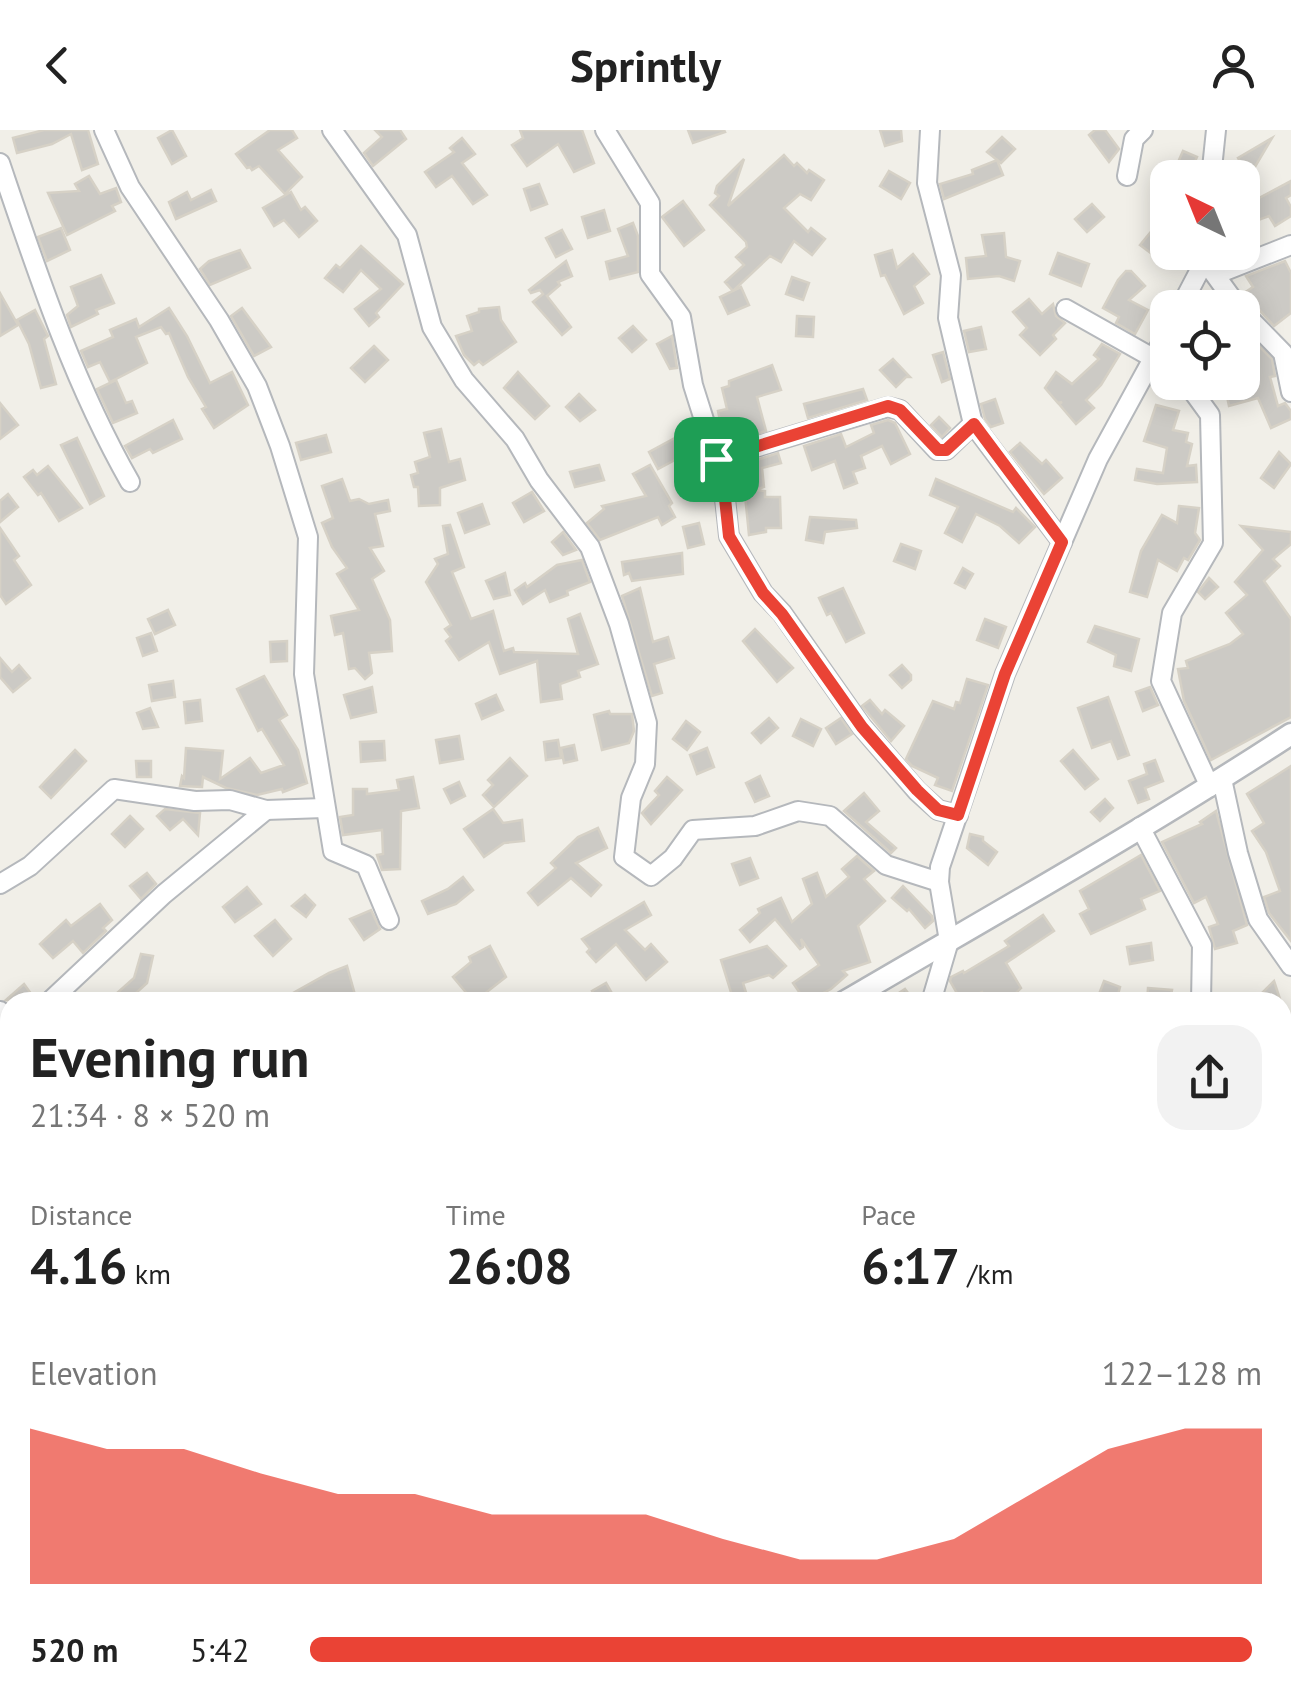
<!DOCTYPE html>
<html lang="en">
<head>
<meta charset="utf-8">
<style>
  body { margin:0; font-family:"PT Sans",sans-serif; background:#f2f2f2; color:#222; height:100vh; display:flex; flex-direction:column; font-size:38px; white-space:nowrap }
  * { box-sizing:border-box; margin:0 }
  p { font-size:32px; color:#767676 }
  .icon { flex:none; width:55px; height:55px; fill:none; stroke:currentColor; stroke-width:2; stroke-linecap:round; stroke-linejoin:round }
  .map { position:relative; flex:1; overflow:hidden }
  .sheet { position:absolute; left:0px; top:862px; width:1292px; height:718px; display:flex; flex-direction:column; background:#fff; border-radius:30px 30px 0 0; box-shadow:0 5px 25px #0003 }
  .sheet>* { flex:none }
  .needle { width:65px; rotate:317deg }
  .controls { position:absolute; left:1150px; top:30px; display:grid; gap:20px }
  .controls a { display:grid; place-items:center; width:110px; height:110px; border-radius:20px; background:#fff; box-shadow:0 5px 25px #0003; font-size:50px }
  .pin { position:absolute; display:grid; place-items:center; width:85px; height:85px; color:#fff; margin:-42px; border-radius:20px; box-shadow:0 5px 15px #0006 }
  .round { display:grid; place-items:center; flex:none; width:105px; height:105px; border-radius:30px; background:#f2f2f2 }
  .headline { display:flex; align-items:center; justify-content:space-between; height:170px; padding:0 30px }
  h1 { font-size:55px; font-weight:600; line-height:75px }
  .metrics { display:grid; grid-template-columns:repeat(3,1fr); gap:15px; height:170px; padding:10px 30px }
  .metrics div { display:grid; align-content:center }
  .metrics b { font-size:50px; font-weight:600 }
  .metrics small { font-size:28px; font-weight:400 }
  .metrics p { font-size:28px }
  .chart { height:280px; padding:20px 30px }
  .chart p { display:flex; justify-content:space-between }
  .chart svg { width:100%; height:180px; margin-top:10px; fill:#ea4335; opacity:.7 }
  ul { padding:0 30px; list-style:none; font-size:32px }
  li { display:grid; grid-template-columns:160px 120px 1fr; align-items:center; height:75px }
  li i { height:25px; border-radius:12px; background:#ea4335 }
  header { display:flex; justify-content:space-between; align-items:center; height:130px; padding:0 30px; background:#fff; font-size:45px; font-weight:600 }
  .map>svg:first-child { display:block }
  .building { fill:#cccac5; stroke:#d6d1c6; stroke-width:2.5 }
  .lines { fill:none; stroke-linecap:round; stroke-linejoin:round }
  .minor-casing { stroke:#b5b8bc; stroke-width:22 }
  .tertiary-casing { stroke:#b5b8bc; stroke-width:25 }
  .minor { stroke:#fff; stroke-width:18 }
  .tertiary { stroke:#fff; stroke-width:20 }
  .route-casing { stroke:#fff; stroke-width:20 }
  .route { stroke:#ea4335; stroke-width:12 }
</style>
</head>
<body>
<header><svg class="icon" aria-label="back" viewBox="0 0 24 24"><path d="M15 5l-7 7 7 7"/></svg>Sprintly<svg class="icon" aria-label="person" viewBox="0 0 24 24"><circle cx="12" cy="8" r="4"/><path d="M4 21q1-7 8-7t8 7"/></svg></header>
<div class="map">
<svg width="1291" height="1578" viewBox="0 0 1291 1578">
  <rect width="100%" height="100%" fill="#f1efe8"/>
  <g class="building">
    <path d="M44,0h44l10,34 -16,6 -11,-36 -19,10 -35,9 -4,-15z"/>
    <path d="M172,0l14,26 -14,8 -14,-26z"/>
    <path d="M270,0h22l5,8 -19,12 24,27 -17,17 -26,-28 -7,4 -2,-3 -3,1 -11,-14z"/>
    <path d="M375,0h25l6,9 -33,27 -9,-13 18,-16z"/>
    <path d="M520,0h62l12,33 -20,9 -16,-28 -31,22 -15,-21 11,-7z"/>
    <path d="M688,0h36l1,2 -32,11z"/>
    <path d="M880,0h21l1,11 -17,5z"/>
    <path d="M1095,0h10l14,19 -10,13 -20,-27z"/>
    <path d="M1002,7l13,12 -14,14 -14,-11z"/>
    <path d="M462,8l13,16 -13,9 25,32 -14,9 -21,-28 -16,11 -11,-15 29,-20 -4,-4z"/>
    <path d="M1272,8l-23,39 -11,-19z"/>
    <path d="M1183,21l14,6 -9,21h-17z"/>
    <path d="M784,25l10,11 3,-3 10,10 2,-3 15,10 -13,20 -11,-6 -16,14 24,24 3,-4 14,11 -13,16 -18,-14 -13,21 -11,-6 -37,35 -8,-9 19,-17 -8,-8 11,-10 -1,-5 -36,-37 9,-9 -4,-3 2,-7 27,-27 -16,47z"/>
    <path d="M997,30l6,15 -59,24 -4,-15 33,-10 -1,-4z"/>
    <path d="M889,41l21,12 -9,16 -21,-13z"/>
    <path d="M89,46l11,18 16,-6 5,14 -9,4 3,5 -48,24 -19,-42 31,-2 -4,-7z"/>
    <path d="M1291,51v14l-5,3 5,9v9l-16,10 -6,-10 -27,10v-19z"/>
    <path d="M539,54l8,20 -16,6 -7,-21z"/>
    <path d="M211,60l5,11 -40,18 -7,-17 18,-10 4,8z"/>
    <path d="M291,62l10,18 4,-3 12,14 -18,16 -15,-17 -10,6 -11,-18z"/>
    <path d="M683,71l21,29 -20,16 -22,-29z"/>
    <path d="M1092,74l12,13 -17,15 -12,-13z"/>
    <path d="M604,80l6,21 -22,7 -6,-21z"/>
    <path d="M1168,81v39l-8,10 -20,-15z"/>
    <path d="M633,93l5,13v36l-28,7 -4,-17 22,-6 -10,-27z"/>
    <path d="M61,98l9,22 -23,11 -9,-24z"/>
    <path d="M562,100l10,19 -16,8 -10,-19z"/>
    <path d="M1004,103l2,24 14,4 -6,20 -15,-5 -31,3 -2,-21 20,-2 -4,-21z"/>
    <path d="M361,116l42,38 -27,29 3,4 -10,9 -14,-17 26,-20 -20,-19 -18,22 -18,-14 11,-13 4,3z"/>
    <path d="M240,120l10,18 -40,17 -10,-16 9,-8z"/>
    <path d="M892,120l5,18 16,-14 16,20 -15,12 9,17 -19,11 -19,-39 -4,1 -6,-21z"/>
    <path d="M1058,123l31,11 -8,22 -31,-12z"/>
    <path d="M566,131l6,15 -14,6 2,3 -13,11 24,31 -9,8 -29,-33 10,-8 -3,-4 -9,3 -2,-3z"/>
    <path d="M1285,131l6,12v40l-17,13 -30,-33 9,-6 -7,-11z"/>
    <path d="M1126,141h5l14,15 -16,14 19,10 -13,24 -19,-11 3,-6 -16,-9 15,-28z"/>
    <path d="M101,145l13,28 -18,7 2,4 -27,13 -4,-12 11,-9 -7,-19z"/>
    <path d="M792,147l17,6 -6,17 -17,-6z"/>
    <path d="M741,157l8,18 -21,9 -8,-17z"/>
    <path d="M0,163l18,32 -18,11z"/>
    <path d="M1029,169l13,15 11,-10 3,12 9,7 -12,12 3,4 -16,16 -20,-20 7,-7 -14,-16z"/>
    <path d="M499,177l2,13 15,22 -33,23 -4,-4 -5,4 -10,-10 -8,-19 16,-5 -5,-15 12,-4v-3z"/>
    <path d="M169,178l18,28 23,47 22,-11 16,33 -34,23 -12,-19 4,-2 -18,-30 -19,-44 -3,1 -5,-7 -25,10 11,26 -37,19 -10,-20 -12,5 -7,-16 32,-14 -3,-7 26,-11 3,8z"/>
    <path d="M242,178l29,39 -17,9 -23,-40z"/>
    <path d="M35,180l13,26 -4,3 12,45 -15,4 -12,-44 -12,-24z"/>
    <path d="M797,186l17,1 -1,20 -17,-1z"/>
    <path d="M633,196l13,14 -14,12 -13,-14z"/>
    <path d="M981,197l5,22 -17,3 -5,-21z"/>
    <path d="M672,206l5,32 -7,1 -13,-25z"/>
    <path d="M1102,214l18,10 -19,31 -15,15 8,8 -18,16 -17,-20 3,-2 -4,1 -13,-15 11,-16 16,12 27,-25 -5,-4z"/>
    <path d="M1257,214l15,15 3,17 -5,1 8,29 7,-3 6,8v8l-20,9 -13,-30 -29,8 -5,-24h18v-32z"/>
    <path d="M374,216l14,14 -23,22 -14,-14z"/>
    <path d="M943,222l7,27 -8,3 -9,-27z"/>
    <path d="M893,229l17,18h-4l-10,10 -16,-17z"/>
    <path d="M772,235l9,25 -24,7 9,34 -31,9 -2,-7 -10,3 -5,-25 9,-2 -5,-21 7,-2v-5z"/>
    <path d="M518,242l31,34 -14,13 -31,-31z"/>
    <path d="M116,250l10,23 6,-2 5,12 -24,10 -16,-34z"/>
    <path d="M863,259l4,11 -59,18 -4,-14z"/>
    <path d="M579,264l16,16 -15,11 -14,-14z"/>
    <path d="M995,269l8,24 -12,4 -6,-8 -4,-15z"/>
    <path d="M0,273l18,22 -18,14z"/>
    <path d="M1156,275l23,6 -6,19 15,3 -2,9 6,2 -5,22 9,-1 1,17 -40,2 -22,-4 2,-11 26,4 4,-25 -23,-7z"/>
    <path d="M939,287l11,11 -8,9 -11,-12z"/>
    <path d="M173,290l9,19 -29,14 -3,-4 -18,9 -7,-12z"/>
    <path d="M888,290l7,3 15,31 -19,10 -9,-18 -21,10 4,12 -12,4 4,11 -13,5 -9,-27 -23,9 -8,-24 37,-12 5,13 28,-14 -3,-8z"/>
    <path d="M441,299l8,33 11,-3 5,21 -25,8v17l-21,1 -1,-19h-4l-3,-12 7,-2 -3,-11 15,-5 -6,-24z"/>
    <path d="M326,305l5,17 -30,8 -5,-17z"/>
    <path d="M77,308l27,58 -14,8 -29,-59z"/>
    <path d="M675,308l9,17 -26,14 -9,-17z"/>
    <path d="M1020,313l22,21 4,-4 16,18 -18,16 -34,-42z"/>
    <path d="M1279,322l12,12 -17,24 -13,-10z"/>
    <path d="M778,323l3,10 -19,5 2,19 -8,3 9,1v6h15l1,31h-15v4l-17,3 -7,-70z"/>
    <path d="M599,335l5,15 -29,7 -5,-15z"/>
    <path d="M650,335l22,38 -3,3 6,11 -13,8 -4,-8 -58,23 -13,-17 17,-14 -2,-3 44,-10 -13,-22z"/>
    <path d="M48,336l34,42 -23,13 -18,-28 -3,2 -14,-18 9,-7 4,5z"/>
    <path d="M342,349l8,22 9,-2 10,5 19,-4 2,11 -15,3 8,32 -13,2 14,23 -12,8 18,41 2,31 -23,2 3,20 -7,6 -10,-11 -6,1 -6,-36 -8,2 -4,-19 28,-6 -22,-36 10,-6 -15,-21 -10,-24 11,-5 -11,-32z"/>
    <path d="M936,349l77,33 3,-4 19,19 -16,16 -19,-17 -24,-12 -14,28 -17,-9 13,-26 -28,-12z"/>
    <path d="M532,362l12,19 -20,11 -11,-19z"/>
    <path d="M8,364l10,13 -18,15v-21z"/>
    <path d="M482,374l7,20 -24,9 -7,-20z"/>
    <path d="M1179,376l20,2 -4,25 5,7 -12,20 -4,-2 -7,13 -19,-11 -11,37 -17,-5 11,-41 21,-36 15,8z"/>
    <path d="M810,387l46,3 1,8 -32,4 -2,11 -17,-3z"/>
    <path d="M699,393l5,21 -16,4 -5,-21z"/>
    <path d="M450,395l14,42 -12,5 19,47 22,-8 11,40 9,-3 1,4 64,2 -10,-35 12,-5 18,50 -20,7 2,6 -20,7 2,15 -21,3 -4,-41 -37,13 -11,-32 -30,18 -13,-19 5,-4 -6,-8 6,-4 -25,-43 12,-18 -3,-5 13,-5 -5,-28z"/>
    <path d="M1241,396l50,6v12l-18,15 7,7 -16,15 27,38v98l-80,43 -27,-59 -6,-32 10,-1 -2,-7 44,-17 13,-10 -17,-21 21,-18 -12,-13 28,-32z"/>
    <path d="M0,398l19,28 -5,4 17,25 -25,19 -6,-9z"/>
    <path d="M563,402l13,18 -13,5 -11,-13z"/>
    <path d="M901,414l20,7 -6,18 -21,-8z"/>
    <path d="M682,423l1,21 -51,7 -3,-8 -5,2 -2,-13z"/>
    <path d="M582,430l8,22 -23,9 1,4 -18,7 -5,-12 -22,14 -8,-14 10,-7 2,4 30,-22z"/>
    <path d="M963,438l10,6 -8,14 -10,-5z"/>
    <path d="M505,443l5,22 -16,4 -8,-18z"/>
    <path d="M1209,448l9,9 -13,12 -7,-7z"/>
    <path d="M640,458l13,54 15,-5 6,21 -20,6 8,29 -10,3 -30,-100z"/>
    <path d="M843,458l21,45 -18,9 -15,-29 -4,2 -8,-17z"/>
    <path d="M168,480l7,15 -20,9 -7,-15z"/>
    <path d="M985,489l21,8 -8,21 -21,-8z"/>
    <path d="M1095,496l44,13 -8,32 -17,-5 2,-11 -28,-13z"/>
    <path d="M755,499l38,39 -16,14 -34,-41z"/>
    <path d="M151,503l6,18 -14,5 -6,-18z"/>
    <path d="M287,511v20l-16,1 -1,-20z"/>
    <path d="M0,528l12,14 7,-7 11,13 -17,14 -13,-15z"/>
    <path d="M902,535l9,10v5l-9,8 -12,-13z"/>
    <path d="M264,546l23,39 -8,5 19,30 9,33 -24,9 -1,-3 -25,6 -31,-7 -23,-11 -1,10 -22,-1 2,-10 2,2 2,-30 37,3 -3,28 30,-21 11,15 23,-8 -22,-36 -4,2 -21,-42z"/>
    <path d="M967,549l21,6 -36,106 -17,-6 3,-7 -26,-12 -6,-7 27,-58 21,8 2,-7 4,1z"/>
    <path d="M173,551l2,16 -23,4 -3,-16z"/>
    <path d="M372,557l4,25 -25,6 -7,-23z"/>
    <path d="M1150,557l8,18 -15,6 -7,-19z"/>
    <path d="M496,565l7,15 -21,9 -6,-15z"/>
    <path d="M1108,567l21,58 -11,4 -7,-18 -19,7 -14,-40z"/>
    <path d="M200,570l2,21 -16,2 -2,-21z"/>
    <path d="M870,570l12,14 3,-4 19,16 -13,15 -29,-35z"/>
    <path d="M150,578l8,19 -15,2 -6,-16z"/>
    <path d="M609,581l1,3h22l2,17 -5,12 -27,7 -8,-35z"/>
    <path d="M769,588l9,10 -17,15 -9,-10z"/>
    <path d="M841,588l11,16 -16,10 -10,-16z"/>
    <path d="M801,589l20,10 -8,17 -20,-10z"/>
    <path d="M686,591l14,11 -13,18 -14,-11z"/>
    <path d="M459,606l4,23 -23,4 -4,-23z"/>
    <path d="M558,610l3,18 -15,2 -2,-18z"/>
    <path d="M384,611l1,19 -24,2 -1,-20z"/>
    <path d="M574,615l3,15 -13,3 -3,-15z"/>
    <path d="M707,618l7,19 -17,7 -7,-19z"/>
    <path d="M75,620l11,11 -35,37 -11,-11z"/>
    <path d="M1073,620l25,29 -13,10 -24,-28z"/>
    <path d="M510,628l17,18 -33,31 -11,-12 10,-10 -5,-5z"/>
    <path d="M1155,630l8,21 -18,7 4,11 -11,4 -9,-22 18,-7 -3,-10z"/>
    <path d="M136,631h15v16h-14z"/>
    <path d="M1291,636v175l-22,-28 -5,-16 16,-6 -14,-39 -14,-21 12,-8 -17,-29z"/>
    <path d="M760,646l9,20 -14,6 -9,-19z"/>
    <path d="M413,647l6,31 -18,3 -1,58 -18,1 -5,-15 6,-1 -1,-24 -39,5 -3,-18 13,-2v-26h14v5l32,-4 -2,-10z"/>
    <path d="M667,647l15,13 -31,34 -9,-11 17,-18 -4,-4z"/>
    <path d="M459,652l6,14 -14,7 -7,-14z"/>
    <path d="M864,663l15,18 -13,11 30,26 -5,5 -47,-42z"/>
    <path d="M1105,669l8,9 -13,13 -9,-9z"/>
    <path d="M165,679l35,4 -2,22 -15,-16 -13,11 -13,-14z"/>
    <path d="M493,679l10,14 19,-3 2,21 -20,2 -20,14 -20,-28z"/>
    <path d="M1216,681l31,114 -14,6 4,12 -22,6 -6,-22 9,-3 -12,-27 -12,6 -32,-61 40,-18 -2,-2z"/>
    <path d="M130,686l13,13 -18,18 -13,-13z"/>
    <path d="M598,698l9,20 -31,15 25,22 -10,11 -20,-18 -33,27 -10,-12 28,-25 -5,-5 27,-26z"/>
    <path d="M970,704l13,3v4l14,11 -9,13 -21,-17z"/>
    <path d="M1141,725l19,36 -19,8 4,10 -54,25 -11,-20 9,-5 -9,-18z"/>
    <path d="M857,726l17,15 -10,8 21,22 -27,25 12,36 -27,9 4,4 -16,14 -25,13 -13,-19 26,-18 -18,-26 2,8 -3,2 -25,-30 -25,23 -10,-12 20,-17 -2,-4 23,-11 11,24 20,-18 -9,-25 14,-6 9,24 23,-20 -7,-8z"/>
    <path d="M750,728l8,20 -18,7 -8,-21z"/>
    <path d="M147,743l9,11 -15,15 -11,-13z"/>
    <path d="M463,747l10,13 -17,14 -28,10 -6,-13 26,-12z"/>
    <path d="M903,756l29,30 1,5 -8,7 -16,-19 -2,2 -15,-13z"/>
    <path d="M247,757l14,17 -26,18 -12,-15z"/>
    <path d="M305,765l10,10 -9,12 -14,-11z"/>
    <path d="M644,772l7,13 -26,15 20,20 6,-6 16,18 -21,18 -30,-36 -20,18 -9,-10 3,-3 -8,-10z"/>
    <path d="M100,774l12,16 -9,8 3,3 -23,22 -10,-12 -20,17 -13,-14 26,-24 5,6z"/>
    <path d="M371,780l9,19 -16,11 -14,-21z"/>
    <path d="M1043,785l11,16 -48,32 15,25 -14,14h-20l-5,-10 -20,10 -12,-21 1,-4 12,-6 1,2 45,-27 -4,-5z"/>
    <path d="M275,790l16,19 -18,17 -18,-20z"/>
    <path d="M1151,813l2,17 -23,4 -3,-17z"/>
    <path d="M490,816l16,31 -32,25 -21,-25 18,-15 -2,-5z"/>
    <path d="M767,816l19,20 -13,12 -4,-3 -26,8 6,19h-15l-13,-42z"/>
    <path d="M141,824l12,2 -6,27 -21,19h-19l27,-24z"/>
    <path d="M347,836l10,36h-80l52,-29z"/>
    <path d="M1104,851l16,6 -4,15h-20z"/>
    <path d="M1274,851l7,21h-11l-9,-8z"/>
    <path d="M606,853l11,19h-19l-6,-11z"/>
    <path d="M24,854l13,18 -31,-2z"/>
    <path d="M1148,858l24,2 -2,12h-23z"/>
    <path d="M905,859l10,13h-30z"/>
  </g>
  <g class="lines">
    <defs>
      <g id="minor">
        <path d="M104,0l26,57 89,133 38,66 23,60 28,91 -4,137 29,177 33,14 23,55"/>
        <path d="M332,0l75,105 25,92 32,53 51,59 24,41 51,67 29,77 28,99 -2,41 -14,34 -7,59 27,19 22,-18 20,-28 62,-4 43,-15 32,5 56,49 53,17"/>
        <path d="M605,0l45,73v71l31,43 12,68 30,95 6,56 34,57 19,20 80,114 55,64 21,19 20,5"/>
        <path d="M930,0l-3,53 24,92 -3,43 25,106 89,118"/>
        <path d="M0,33c37,109 73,219 130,319"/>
        <path d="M1127,46l7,-37 9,-9"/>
        <path d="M1211,48l5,-48"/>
        <path d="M1210,138l29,40"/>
        <path d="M1217,144l74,-29"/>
        <path d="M1180,178l24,-46 1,-10"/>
        <path d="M1066,179l87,49"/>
        <path d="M1242,181l41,42 8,39"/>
        <path d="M1186,252l24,33 3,128 -41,70 -11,68 49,106"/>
        <path d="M716,329l172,-52 12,3 37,40h9l27,-26"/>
        <path d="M1222,649l16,74 20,66 33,47"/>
        <path d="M1140,697l62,118 -1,57"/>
        <path d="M0,754l30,-18 84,-77 81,12 35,-1 36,10 58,-2"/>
        <path d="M49,872l115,-108 102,-84"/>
        <path d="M931,872l18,-61 -10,-59 1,-15 65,-193 93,-215 70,-128"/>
        <path d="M0,881l10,11"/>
        <path d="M1291,1038l-5,1 5,28"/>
        <path d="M0,1099l10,9"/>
        <path d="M0,1237l10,-5"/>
        <path d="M1282,1256l9,3"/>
        <path d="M1282,1551l9,17"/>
        <path d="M1043,1570l1,8"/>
        <path d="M1126,1570l35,8"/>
        <path d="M203,1578l7,-8"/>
        <path d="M627,1578l21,-8"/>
        <path d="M771,1578v-8"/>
        <path d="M1195,1578l1,-8"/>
      </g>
      <g id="tertiary">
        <path d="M844,872c150,-88 302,-173 447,-268"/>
        <path d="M0,1388l10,-6"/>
        <path d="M536,1570l5,8"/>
      </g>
    </defs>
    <use href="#minor" class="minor-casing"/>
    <use href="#tertiary" class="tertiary-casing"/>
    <use href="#minor" class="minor"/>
    <use href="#tertiary" class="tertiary"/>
  </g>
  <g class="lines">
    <defs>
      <path id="route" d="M888,276l12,4 38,40h8l28,-26 88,118 -57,132 -47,141 -20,-5 -21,-20 -55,-63 -80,-113 -19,-21 -34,-57 -6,-56 -7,-21z"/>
    </defs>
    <use href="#route" class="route-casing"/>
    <use href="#route" class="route"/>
  </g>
</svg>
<div class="controls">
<a><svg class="needle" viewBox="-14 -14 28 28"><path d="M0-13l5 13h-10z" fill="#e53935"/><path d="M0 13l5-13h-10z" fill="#767676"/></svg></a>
<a><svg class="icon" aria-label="locate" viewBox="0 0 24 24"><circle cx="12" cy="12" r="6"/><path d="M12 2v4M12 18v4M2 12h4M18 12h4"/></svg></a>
</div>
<div class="pin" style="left:716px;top:329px;background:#1e9e55"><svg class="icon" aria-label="arrive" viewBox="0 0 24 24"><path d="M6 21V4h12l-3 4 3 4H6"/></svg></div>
<section class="sheet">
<div class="headline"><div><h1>Evening run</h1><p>21:34 · 8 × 520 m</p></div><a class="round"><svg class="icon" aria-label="share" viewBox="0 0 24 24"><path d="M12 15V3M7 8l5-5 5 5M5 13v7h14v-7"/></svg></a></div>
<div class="metrics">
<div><p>Distance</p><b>4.16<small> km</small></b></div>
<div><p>Time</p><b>26:08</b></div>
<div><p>Pace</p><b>6:17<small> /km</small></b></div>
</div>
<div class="chart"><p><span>Elevation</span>122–128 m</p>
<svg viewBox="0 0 160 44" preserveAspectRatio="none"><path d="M0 44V6L10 11L20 11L30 17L40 22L50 22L60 27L70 27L80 27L90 33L100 38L110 38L120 33L130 22L140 11L150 6L160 6V44z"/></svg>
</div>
<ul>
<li><b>520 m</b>5:42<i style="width:99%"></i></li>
</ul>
</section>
</div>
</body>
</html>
